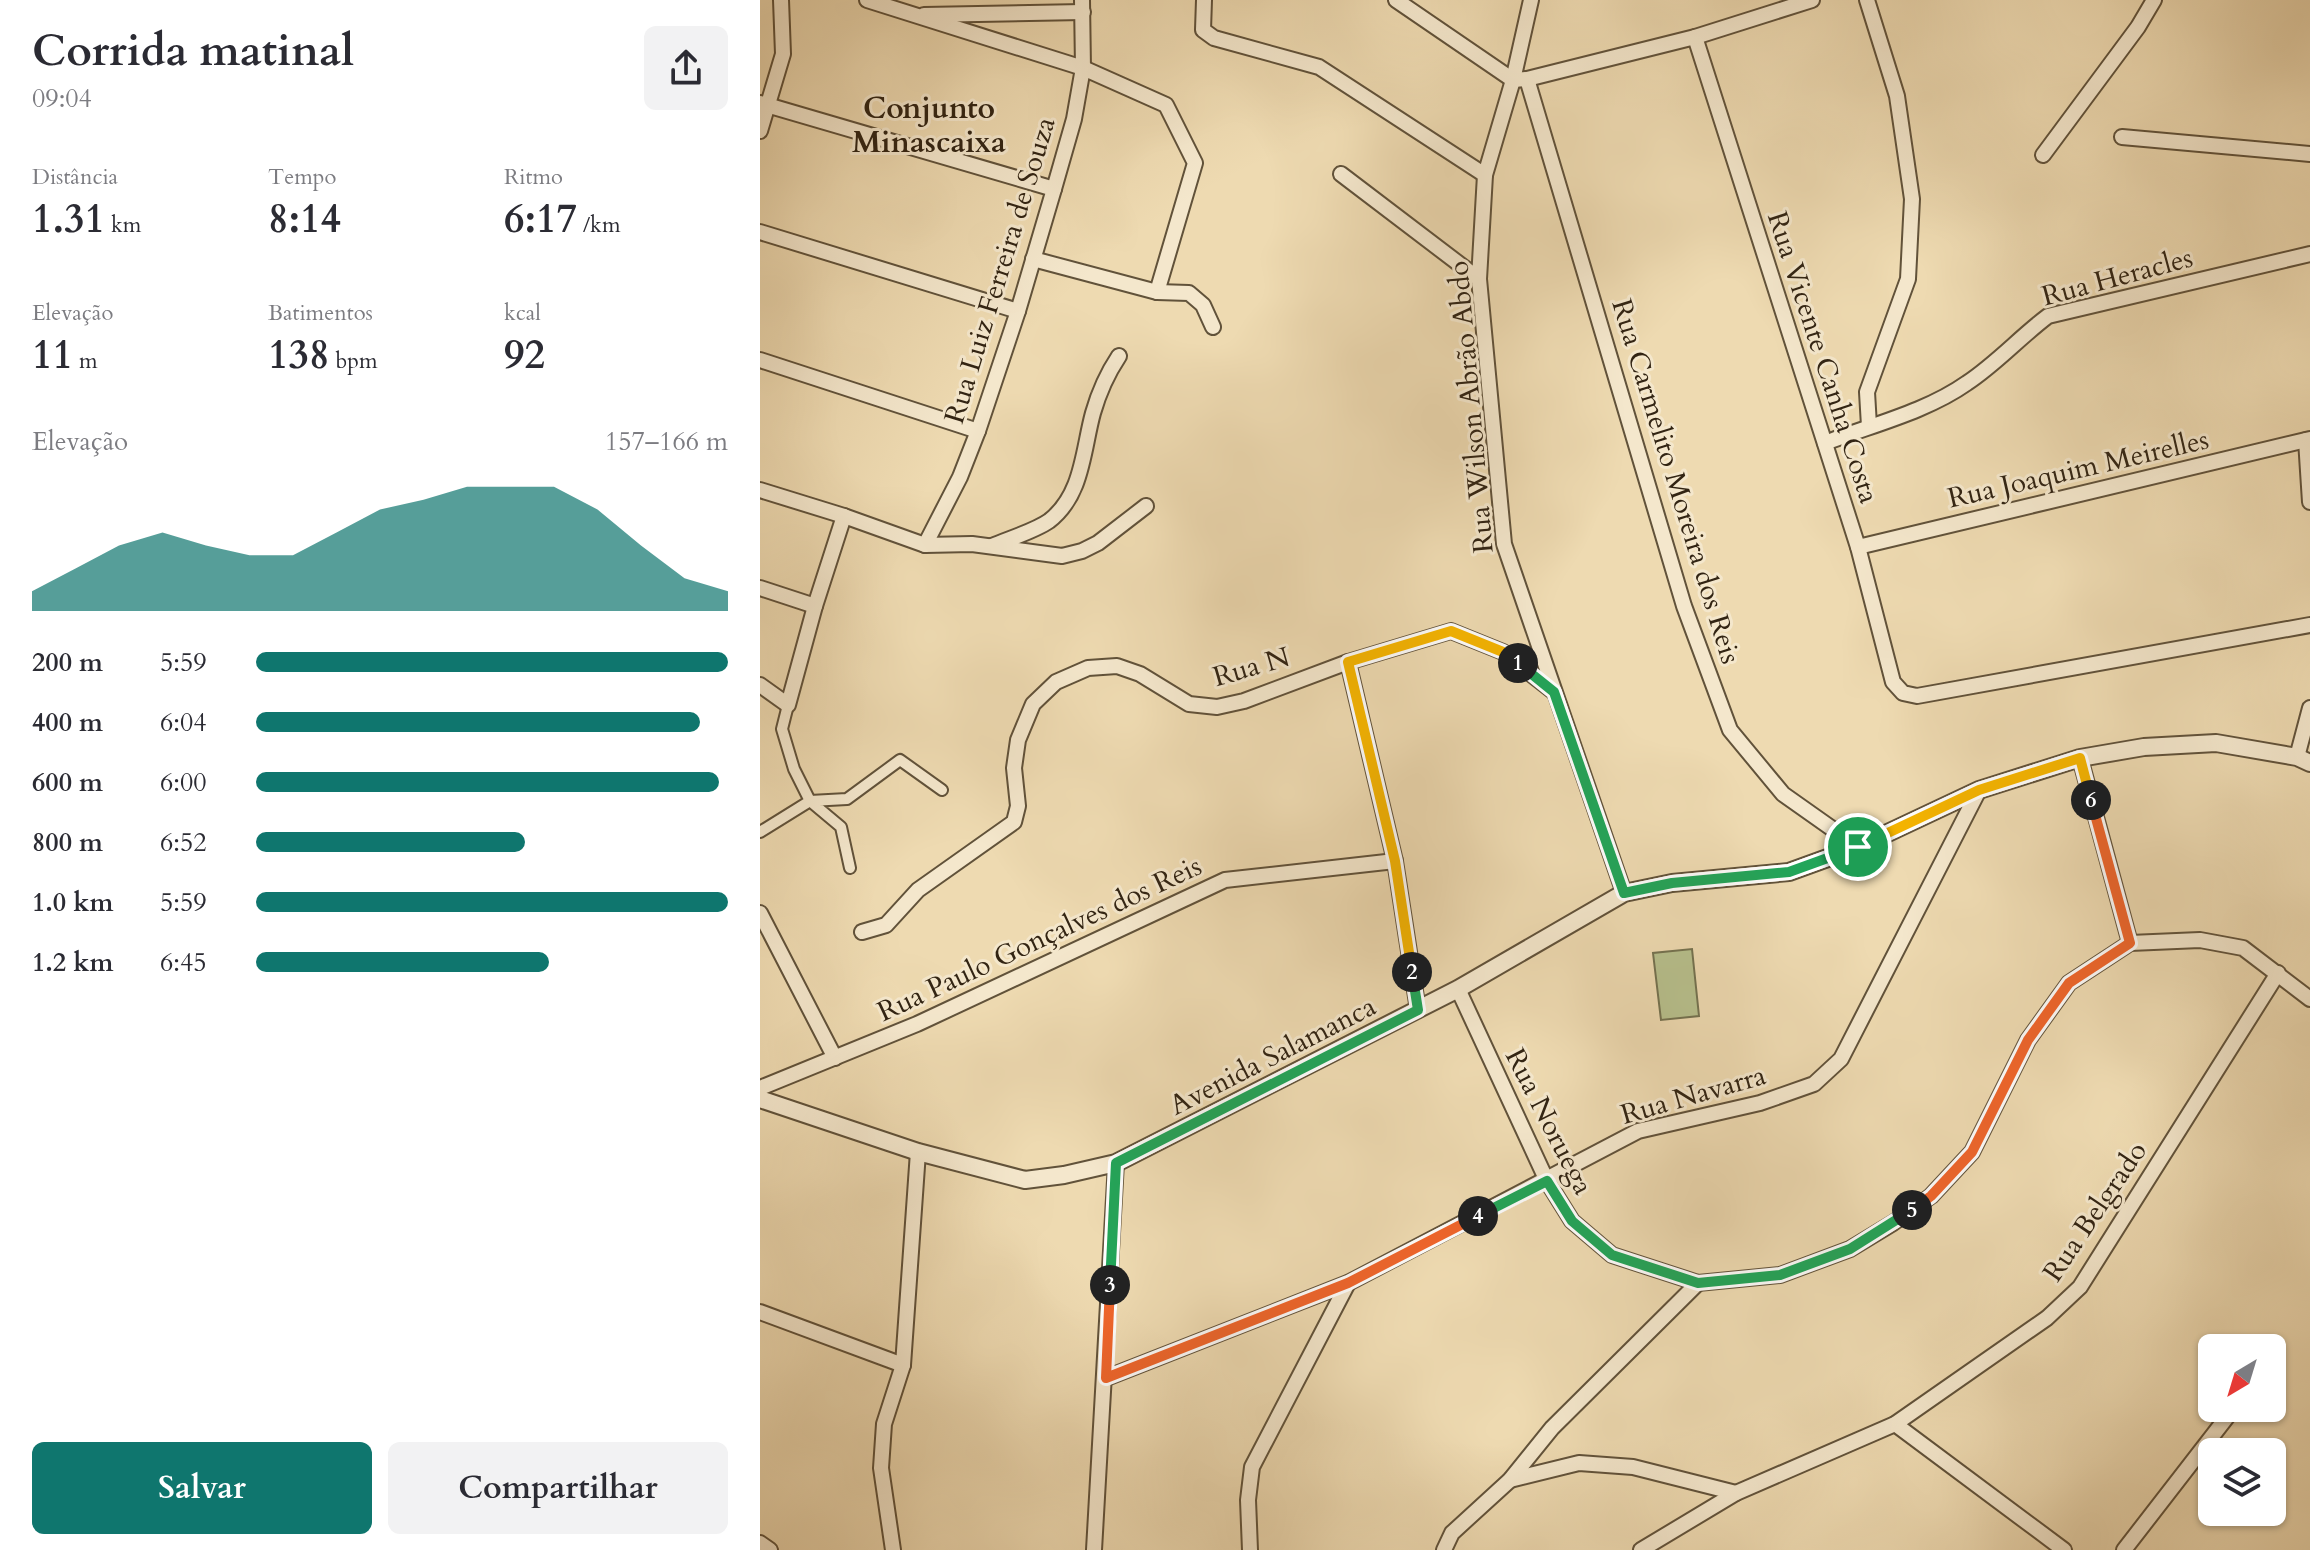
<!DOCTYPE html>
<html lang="pt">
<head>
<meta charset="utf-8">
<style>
  body { margin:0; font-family:Cardo,serif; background:#f2f2f3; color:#2b2b33; height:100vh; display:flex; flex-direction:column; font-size:30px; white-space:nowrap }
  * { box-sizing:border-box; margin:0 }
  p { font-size:26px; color:#7c7c81 }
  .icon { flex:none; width:44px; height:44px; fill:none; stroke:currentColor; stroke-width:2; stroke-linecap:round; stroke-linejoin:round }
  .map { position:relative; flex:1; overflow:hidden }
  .details { display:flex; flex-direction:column; background:#fff; width:760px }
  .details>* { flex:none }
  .needle { width:52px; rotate:218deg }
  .buttons { position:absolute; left:1438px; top:1334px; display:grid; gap:16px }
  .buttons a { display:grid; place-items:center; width:88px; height:88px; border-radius:12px; background:#fff; box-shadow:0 2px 6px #0004; font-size:40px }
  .pin { position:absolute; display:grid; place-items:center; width:68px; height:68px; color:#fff; margin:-34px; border:4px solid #fff; border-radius:50%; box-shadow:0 2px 8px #0007 }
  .km { position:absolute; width:40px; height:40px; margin:-20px; border-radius:50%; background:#222; color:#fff; font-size:22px; line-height:40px; text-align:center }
  .round { display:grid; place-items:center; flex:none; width:84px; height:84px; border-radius:12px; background:#f2f2f3 }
  .summary { display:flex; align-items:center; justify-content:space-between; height:136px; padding:0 32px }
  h1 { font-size:44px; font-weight:800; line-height:60px }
  .stats { display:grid; grid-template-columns:repeat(3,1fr); gap:12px; height:136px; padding:8px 32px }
  .stats div { display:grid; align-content:center }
  .stats b { font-size:40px; font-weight:800 }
  .stats small { font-size:22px; font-weight:400 }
  .stats p { font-size:22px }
  .chart { height:224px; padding:16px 32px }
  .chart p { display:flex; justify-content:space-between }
  .chart svg { width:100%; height:144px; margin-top:8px; fill:#0f766e; opacity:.7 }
  .cta { display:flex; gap:16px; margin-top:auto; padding:16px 32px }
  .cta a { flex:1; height:92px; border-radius:12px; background:#0f766e; color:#fff; font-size:32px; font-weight:800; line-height:92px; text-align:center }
  .cta a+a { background:#f2f2f3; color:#2b2b33 }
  ul { padding:0 32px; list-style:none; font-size:26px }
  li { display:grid; grid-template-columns:128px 96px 1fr; align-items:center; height:60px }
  li i { height:20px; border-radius:10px; background:#0f766e }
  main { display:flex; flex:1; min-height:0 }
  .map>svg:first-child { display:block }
  .green { fill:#b7c08d; stroke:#747250; stroke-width:2 }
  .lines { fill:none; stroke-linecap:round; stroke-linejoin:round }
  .pedestrian-casing { stroke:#61523a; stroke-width:14 }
  .minor-casing { stroke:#61523a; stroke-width:18 }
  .tertiary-casing { stroke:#61523a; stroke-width:20 }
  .pedestrian { stroke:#f4e7cc; stroke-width:10 }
  .minor { stroke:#f4e7cc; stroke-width:14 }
  .tertiary { stroke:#f4e7cc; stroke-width:16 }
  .split-1-casing { stroke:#fff; stroke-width:16 }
  .split-2-casing { stroke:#fff; stroke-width:16 }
  .split-3-casing { stroke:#fff; stroke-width:16 }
  .split-4-casing { stroke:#fff; stroke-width:16 }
  .split-5-casing { stroke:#fff; stroke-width:16 }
  .split-6-casing { stroke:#fff; stroke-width:16 }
  .split-7-casing { stroke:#fff; stroke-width:16 }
  .split-1 { stroke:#22a559; stroke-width:10 }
  .split-2 { stroke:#f5b400; stroke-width:10 }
  .split-3 { stroke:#22a559; stroke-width:10 }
  .split-4 { stroke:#f0652b; stroke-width:10 }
  .split-5 { stroke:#22a559; stroke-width:10 }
  .split-6 { stroke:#f0652b; stroke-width:10 }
  .split-7 { stroke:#f5b400; stroke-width:10 }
  .labels { text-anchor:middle; stroke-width:6; stroke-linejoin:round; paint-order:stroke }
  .street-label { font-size:28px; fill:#322413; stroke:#f4e7cc }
  .neighbourhood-label { font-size:30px; font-weight:bold; fill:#322413; stroke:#f4e7cc }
</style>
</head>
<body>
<main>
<section class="details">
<div class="summary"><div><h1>Corrida matinal</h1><p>09:04</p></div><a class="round"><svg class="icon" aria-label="share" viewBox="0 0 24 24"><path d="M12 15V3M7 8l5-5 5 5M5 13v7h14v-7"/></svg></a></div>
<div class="stats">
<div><p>Distância</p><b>1.31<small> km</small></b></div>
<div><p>Tempo</p><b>8:14</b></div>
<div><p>Ritmo</p><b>6:17<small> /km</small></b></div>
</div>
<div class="stats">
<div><p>Elevação</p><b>11<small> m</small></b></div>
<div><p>Batimentos</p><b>138<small> bpm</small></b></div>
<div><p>kcal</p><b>92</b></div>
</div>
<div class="chart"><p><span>Elevação</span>157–166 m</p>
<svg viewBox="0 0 160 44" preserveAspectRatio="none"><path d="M0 44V38L10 31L20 24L30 20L40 24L50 27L60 27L70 20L80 13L90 10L100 6L110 6L120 6L130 13L140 24L150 34L160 38V44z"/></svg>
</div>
<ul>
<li><b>200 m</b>5:59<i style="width:100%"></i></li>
<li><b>400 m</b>6:04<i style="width:94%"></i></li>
<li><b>600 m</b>6:00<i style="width:98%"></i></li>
<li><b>800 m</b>6:52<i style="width:57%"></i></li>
<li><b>1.0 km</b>5:59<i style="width:100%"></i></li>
<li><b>1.2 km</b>6:45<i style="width:62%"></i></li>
</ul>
<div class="cta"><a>Salvar</a><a>Compartilhar</a></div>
</section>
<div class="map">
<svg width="1550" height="1550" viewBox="0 0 1550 1550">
  <rect width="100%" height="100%" fill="#eedab1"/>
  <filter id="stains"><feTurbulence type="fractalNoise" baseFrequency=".0025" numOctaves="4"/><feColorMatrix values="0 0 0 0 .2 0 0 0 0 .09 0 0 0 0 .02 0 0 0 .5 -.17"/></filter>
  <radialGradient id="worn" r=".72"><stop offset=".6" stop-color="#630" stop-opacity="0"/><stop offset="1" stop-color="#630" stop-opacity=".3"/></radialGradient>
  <path class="green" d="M932,949l7,67 -38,4 -8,-67z"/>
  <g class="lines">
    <defs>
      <g id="pedestrian">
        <path d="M0,832l50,-31 -16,-32 -12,-40 6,-24"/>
        <path d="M90,868l-9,-41 -31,-26 37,-2 53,-39 42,30"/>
      </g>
      <g id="minor">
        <path d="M107,0l216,68 83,37 29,58 -38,129"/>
        <path d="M444,0l-1,30 11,8 105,29 166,108"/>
        <path d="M636,0l117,80 14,-1 168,-42 117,-37"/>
        <path d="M771,0l-18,80 -28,95 -6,104 25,265 120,349"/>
        <path d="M1107,0l30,96 15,103 -4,80 -41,113 2,34"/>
        <path d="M164,15l159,-3"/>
        <path d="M935,37l163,510 35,135 10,11 14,3 393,-71"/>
        <path d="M767,79l157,527 46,124 53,64 75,53"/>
        <path d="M0,103l294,86"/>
        <path d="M0,131l23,-77 -2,-54"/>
        <path d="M1362,137l188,17"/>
        <path d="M1283,155l95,-128 16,-27"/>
        <path d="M581,174l138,105"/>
        <path d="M0,232l258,79"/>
        <path d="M273,259l124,33 32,1 14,12 10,22"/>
        <path d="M0,360l218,71"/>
        <path d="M1546,440l4,62"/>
        <path d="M1065,443c46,-18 101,-31 142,-60 29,-19 53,-46 81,-67l262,-62"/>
        <path d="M0,490l84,26 81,29 47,-1 90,12 20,-5 16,-8 48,-37"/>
        <path d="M165,545l35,-68 18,-46 40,-120 36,-122 20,-70 9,-51 -1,-68"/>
        <path d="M232,546c16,-7 43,-15 57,-25 34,-26 34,-72 44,-108 6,-21 14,-39 26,-57"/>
        <path d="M1098,547l452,-108"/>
        <path d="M0,588l55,18"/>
        <path d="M588,662l47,199 23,149"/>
        <path d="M0,685l28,20 27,-99 29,-90"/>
        <path d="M1537,757l13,-49"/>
        <path d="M1320,758l50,185"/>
        <path d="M0,913l75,145"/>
        <path d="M102,932l24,-7 32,-35 96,-68 4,-16 -4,-38 4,-28 15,-36 23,-22 32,-14 29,-2 23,8 49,30 28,3 27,-6 104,-39 103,-31 52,21 51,40"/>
        <path d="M698,989l89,192 25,40 40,34 86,28 82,-8 70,-26 43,-26 38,-27 41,-44 56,-112 41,-57 61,-40 70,-3 43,8 67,51"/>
        <path d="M0,1088l157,-64 308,-144 170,-19"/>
        <path d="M0,1312l143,53"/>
        <path d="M346,1378l242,-95 290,-152 122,-28 54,-19 27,-25 138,-269"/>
        <path d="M1135,1424l169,126"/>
        <path d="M750,1480l69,-17 54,4 103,26"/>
        <path d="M0,1543l10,7"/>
        <path d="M133,1550l-12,-82 3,-44 19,-59 15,-213"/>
        <path d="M334,1550l22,-387"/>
        <path d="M490,1550l-2,-50 4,-33 96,-184"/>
        <path d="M684,1550l8,-17 58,-53 42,-52 146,-145"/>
        <path d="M881,1550l95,-57 159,-69 152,-106 33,-31 198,-314"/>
        <path d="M1364,1550l110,-142"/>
      </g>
      <path id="tertiary" d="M0,1099l158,53 107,28 39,-5 52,-12 342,-174 166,-96 48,-10 117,-11 69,-25 121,-57 101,-32 64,-11 72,-4 81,14 13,6"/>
    </defs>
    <use href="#pedestrian" class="pedestrian-casing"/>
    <use href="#minor" class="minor-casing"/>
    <use href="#tertiary" class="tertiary-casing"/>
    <use href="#pedestrian" class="pedestrian"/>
    <use href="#minor" class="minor"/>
    <use href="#tertiary" class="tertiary"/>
  </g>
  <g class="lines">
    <defs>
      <path id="split-1" d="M758,663l36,29 70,201 48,-10 117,-11 69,-25"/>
      <path id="split-2" d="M652,972l-17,-111 -47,-199 103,-31 52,21 15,11"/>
      <path id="split-3" d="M350,1285l6,-122 302,-153 -6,-38"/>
      <path id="split-4" d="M350,1285l-4,93 242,-95 130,-67"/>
      <path id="split-5" d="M718,1216l69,-35 25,40 40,34 86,28 82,-8 70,-26 62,-39"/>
      <path id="split-6" d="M1152,1210l19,-14 41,-44 56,-112 41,-57 61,-40 -39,-143"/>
      <path id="split-7" d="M1098,847l121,-57 101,-32 11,42"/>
    </defs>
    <use href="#split-1" class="split-1-casing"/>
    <use href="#split-2" class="split-2-casing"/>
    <use href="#split-3" class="split-3-casing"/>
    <use href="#split-4" class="split-4-casing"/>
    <use href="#split-5" class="split-5-casing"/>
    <use href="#split-6" class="split-6-casing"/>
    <use href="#split-7" class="split-7-casing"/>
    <use href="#split-1" class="split-1"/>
    <use href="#split-2" class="split-2"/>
    <use href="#split-3" class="split-3"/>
    <use href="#split-4" class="split-4"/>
    <use href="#split-5" class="split-5"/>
    <use href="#split-6" class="split-6"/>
    <use href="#split-7" class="split-7"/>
  </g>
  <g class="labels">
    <g class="street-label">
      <text transform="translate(239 270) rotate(-73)" y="10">Rua Luiz Ferreira de Souza</text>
      <text transform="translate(1357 276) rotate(-15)" y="10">Rua Heracles</text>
      <text transform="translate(1064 357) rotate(72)" y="10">Rua Vicente Canha Costa</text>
      <text transform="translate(710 407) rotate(-95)" y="10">Rua Wilson Abrão Abdo</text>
      <text transform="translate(1318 468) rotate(-13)" y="10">Rua Joaquim Meirelles</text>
      <text transform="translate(917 481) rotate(73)" y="10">Rua Carmelito Moreira dos Reis</text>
      <text transform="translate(491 666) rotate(-16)" y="10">Rua N</text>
      <text transform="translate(279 938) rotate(-25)" y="10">Rua Paulo Gonçalves dos Reis</text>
      <text transform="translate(512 1055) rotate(-27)" y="10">Avenida Salamanca</text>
      <text transform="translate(933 1094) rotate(-16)" y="10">Rua Navarra</text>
      <text transform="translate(790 1121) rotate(63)" y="10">Rua Noruega</text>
      <text transform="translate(1334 1211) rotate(-56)" y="10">Rua Belgrado</text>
    </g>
    <g class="neighbourhood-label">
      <text x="169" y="118">Conjunto<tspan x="169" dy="34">Minascaixa</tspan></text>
    </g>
  </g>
  <rect width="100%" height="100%" filter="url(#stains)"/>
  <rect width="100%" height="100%" fill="url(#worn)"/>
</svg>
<div class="buttons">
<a><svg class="needle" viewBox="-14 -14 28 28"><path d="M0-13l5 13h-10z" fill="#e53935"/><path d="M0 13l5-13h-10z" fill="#7c7c81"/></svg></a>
<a><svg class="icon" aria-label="layers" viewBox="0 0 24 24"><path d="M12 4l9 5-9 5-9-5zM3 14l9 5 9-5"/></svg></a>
</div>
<div class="pin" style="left:1098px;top:847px;background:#1e9e55"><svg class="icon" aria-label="arrive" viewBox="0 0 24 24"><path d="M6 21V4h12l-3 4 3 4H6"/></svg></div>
<b class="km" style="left:758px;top:663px">1</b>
<b class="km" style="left:652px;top:972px">2</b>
<b class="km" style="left:350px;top:1285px">3</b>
<b class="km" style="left:718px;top:1216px">4</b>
<b class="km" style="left:1152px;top:1210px">5</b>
<b class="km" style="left:1331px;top:800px">6</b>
</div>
</main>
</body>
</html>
